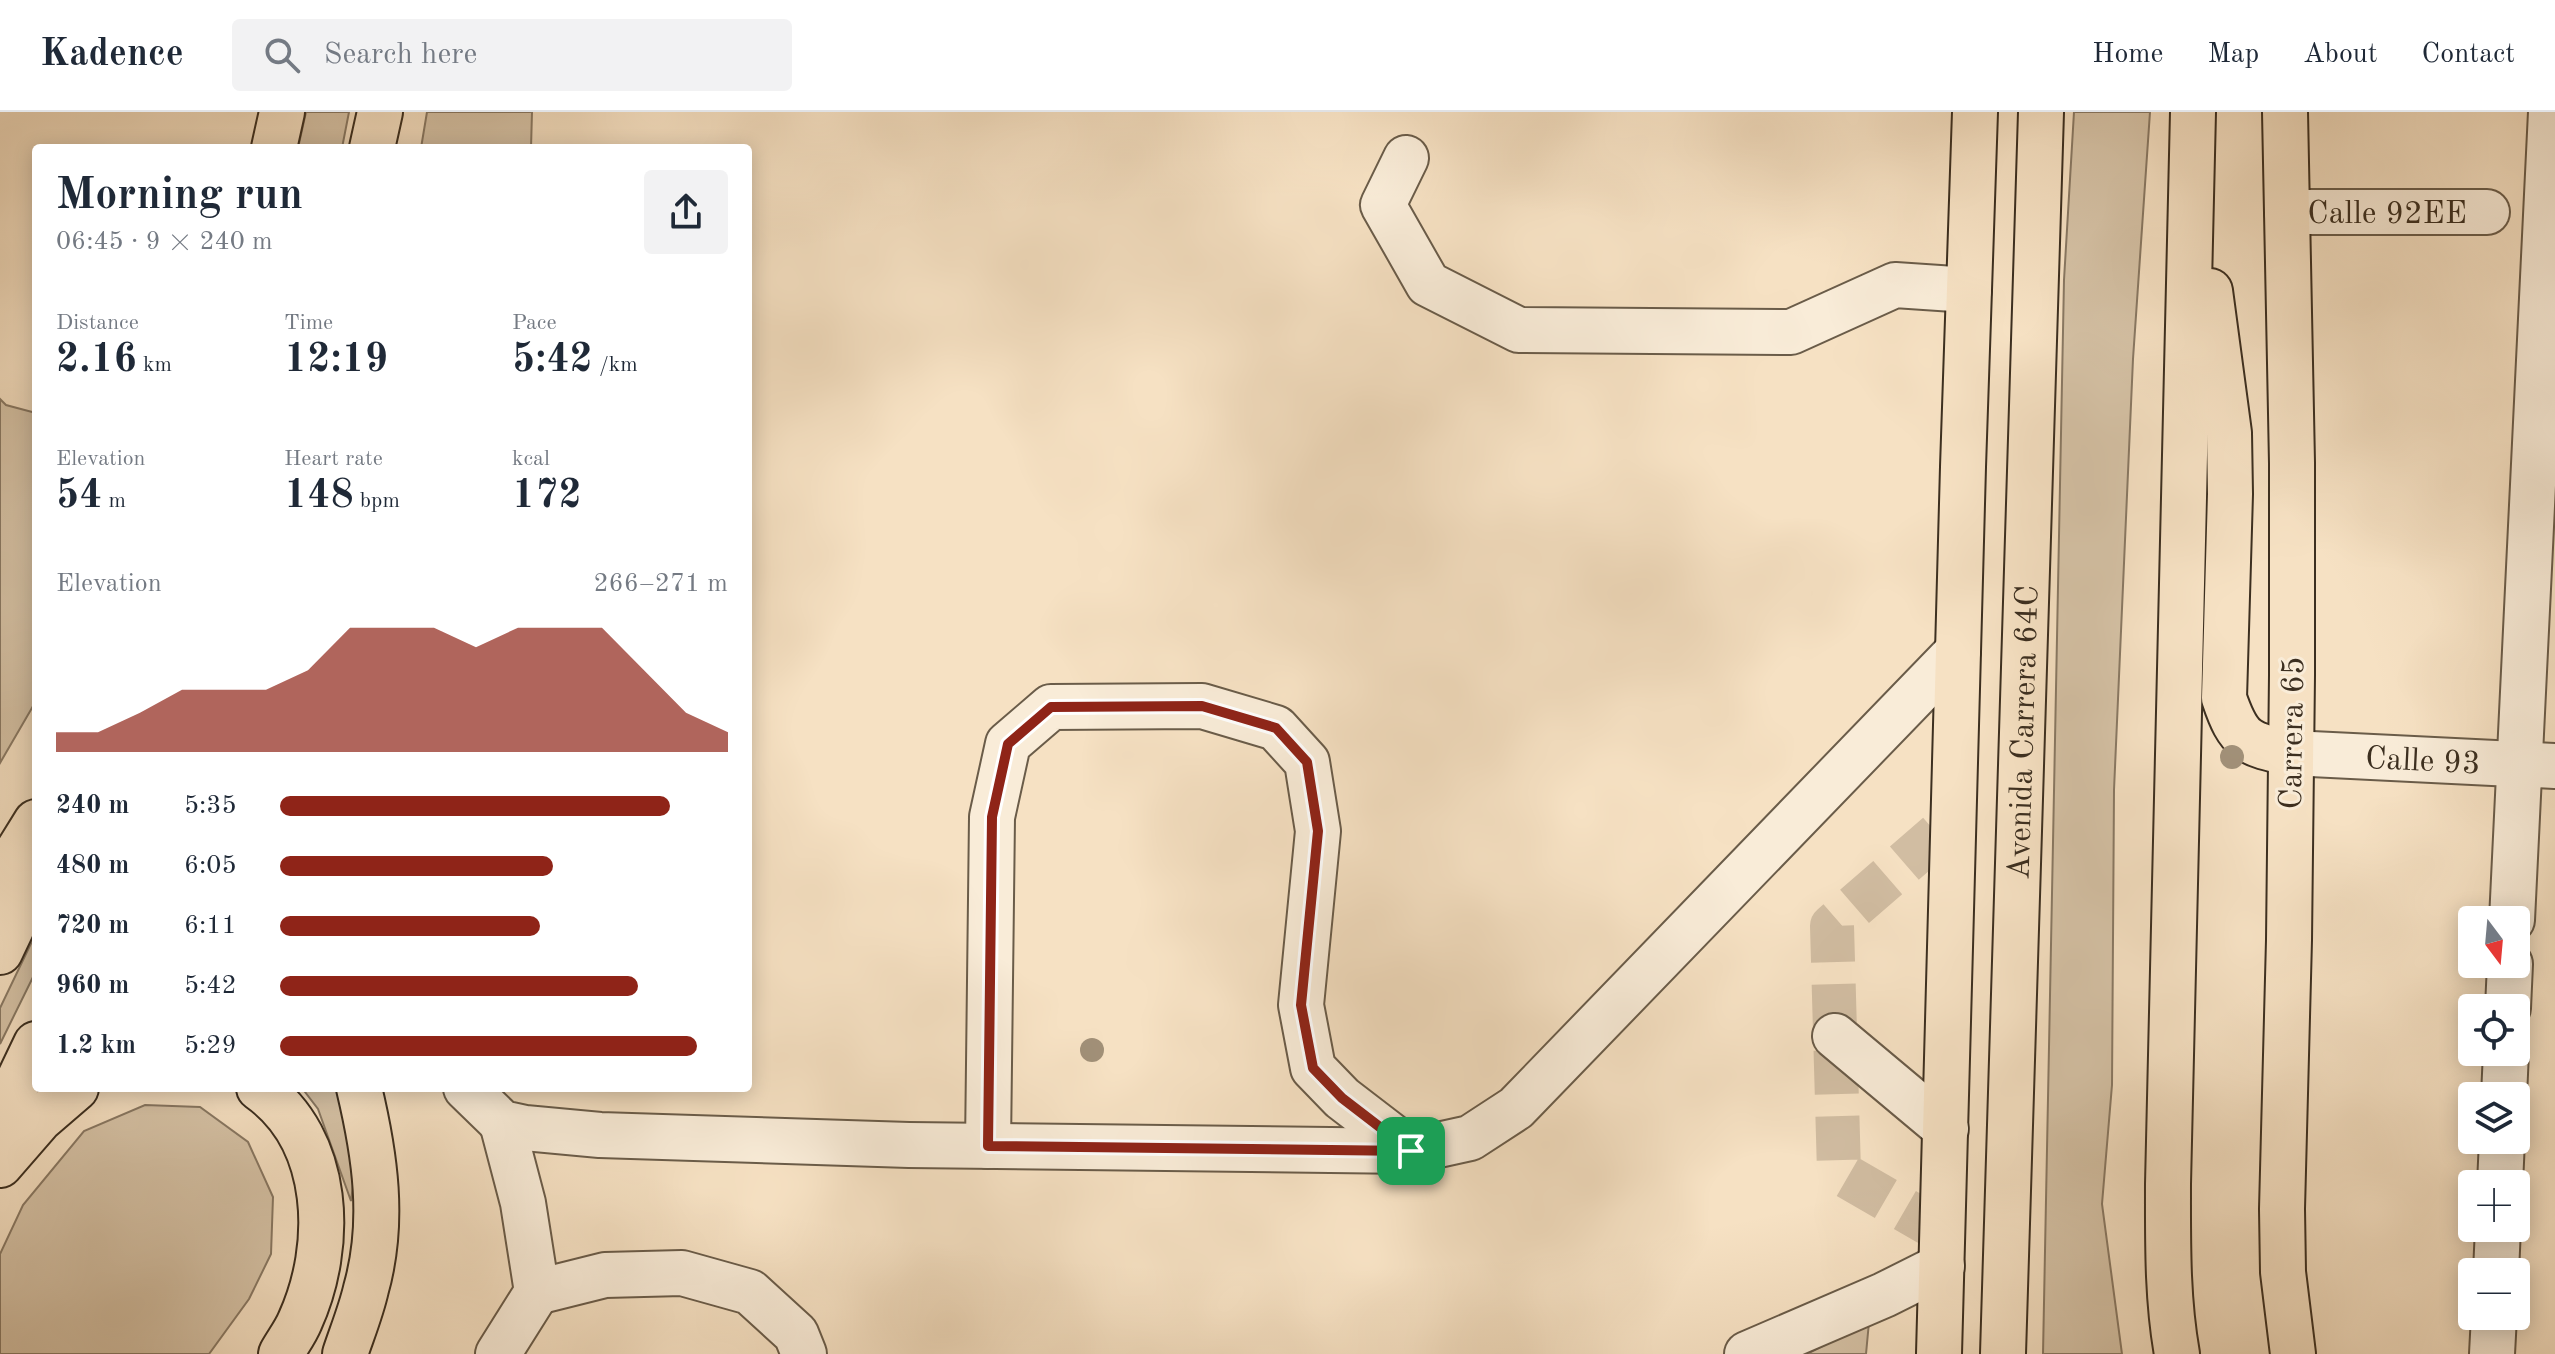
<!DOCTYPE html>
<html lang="en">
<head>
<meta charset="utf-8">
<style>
  body { margin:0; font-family:"Old Standard TT",serif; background:#f2f2f3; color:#1f2937; height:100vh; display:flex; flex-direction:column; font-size:30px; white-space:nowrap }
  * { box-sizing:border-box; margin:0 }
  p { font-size:26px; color:#747a83 }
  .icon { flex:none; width:44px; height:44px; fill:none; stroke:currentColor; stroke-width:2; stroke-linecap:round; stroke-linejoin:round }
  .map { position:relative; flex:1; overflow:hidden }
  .sheet { position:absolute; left:32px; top:32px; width:720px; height:948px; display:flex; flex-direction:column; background:#fff; border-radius:8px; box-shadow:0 4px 20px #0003 }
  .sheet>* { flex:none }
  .needle { width:52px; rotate:164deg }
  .buttons { position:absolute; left:2458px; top:794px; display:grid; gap:16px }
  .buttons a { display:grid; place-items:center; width:72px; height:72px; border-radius:8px; background:#fff; box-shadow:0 4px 20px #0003; font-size:40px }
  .pin { position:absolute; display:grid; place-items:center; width:68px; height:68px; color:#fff; margin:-34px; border-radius:16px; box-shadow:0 4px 12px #0006 }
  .round { display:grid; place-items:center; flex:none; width:84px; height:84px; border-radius:8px; background:#f2f2f3 }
  .head { display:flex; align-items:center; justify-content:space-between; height:136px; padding:0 24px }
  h1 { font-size:44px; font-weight:700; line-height:60px }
  .metrics { display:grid; grid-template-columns:repeat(3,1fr); gap:12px; height:136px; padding:8px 24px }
  .metrics div { display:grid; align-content:center }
  .metrics b { font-size:40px; font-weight:700 }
  .metrics small { font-size:22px; font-weight:400 }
  .metrics p { font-size:22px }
  .chart { height:224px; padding:16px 24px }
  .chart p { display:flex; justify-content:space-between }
  .chart svg { width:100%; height:144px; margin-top:8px; fill:#8f2418; opacity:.7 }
  ul { padding:0 24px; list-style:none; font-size:26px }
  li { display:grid; grid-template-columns:128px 96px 1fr; align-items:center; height:60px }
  li i { height:20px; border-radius:10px; background:#8f2418 }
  header { display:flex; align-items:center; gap:48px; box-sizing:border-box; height:112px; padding:0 40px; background:#fff; border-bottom:2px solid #e0e1e3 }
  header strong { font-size:38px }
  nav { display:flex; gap:44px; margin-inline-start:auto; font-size:28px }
  .search { width:560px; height:72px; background:#f2f2f3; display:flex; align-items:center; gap:20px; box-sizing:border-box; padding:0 28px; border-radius:8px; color:#747a83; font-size:30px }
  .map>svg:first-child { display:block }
  .green { fill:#d6c3a7; stroke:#897964; stroke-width:2 }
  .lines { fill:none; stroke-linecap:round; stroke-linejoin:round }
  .minor-tunnel { stroke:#d1bda2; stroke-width:44; stroke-dasharray:44 22; stroke-linecap:butt }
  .minor-casing { stroke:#6a5c49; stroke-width:48 }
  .major-casing { stroke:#3c2f20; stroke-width:48 }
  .highway-casing { stroke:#3c2f20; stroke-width:48 }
  .minor { stroke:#f9ecd8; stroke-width:44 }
  .major { stroke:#f6e1c3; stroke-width:44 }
  .highway { stroke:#f6e1c3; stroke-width:44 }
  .tree { fill:#a19078 }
  .route-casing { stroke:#fff; stroke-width:16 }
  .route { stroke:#8f2418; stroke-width:10 }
  .labels { text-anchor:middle; stroke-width:6; stroke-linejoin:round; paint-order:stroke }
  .street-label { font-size:32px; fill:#3c2f20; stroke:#f9ecd8 }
</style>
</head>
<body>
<header>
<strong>Kadence</strong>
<div class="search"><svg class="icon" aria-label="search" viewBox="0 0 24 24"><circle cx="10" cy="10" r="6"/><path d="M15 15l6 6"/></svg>Search here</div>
<nav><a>Home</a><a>Map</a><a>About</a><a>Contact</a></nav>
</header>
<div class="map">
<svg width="2555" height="1242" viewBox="0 0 2555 1242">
  <rect width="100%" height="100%" fill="#f6e1c3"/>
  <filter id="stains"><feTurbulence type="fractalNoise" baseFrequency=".0025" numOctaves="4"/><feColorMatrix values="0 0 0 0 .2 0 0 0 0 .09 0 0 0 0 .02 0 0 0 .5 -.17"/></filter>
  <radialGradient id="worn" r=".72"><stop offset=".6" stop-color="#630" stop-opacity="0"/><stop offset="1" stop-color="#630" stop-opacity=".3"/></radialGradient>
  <g class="green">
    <path d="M306,0h43l-7,36h-44z"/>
    <path d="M427,0h105l-1,36h-110z"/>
    <path d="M2074,0h76l-17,247 -19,431 -2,295 -10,119 20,150h-79l21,-1074z"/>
    <path d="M0,287l6,6 30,8v288l-36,62z"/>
    <path d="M36,821v38l-36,73v-36z"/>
    <path d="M302,976h39l14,82 -4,31 -33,-92z"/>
    <path d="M145,993l55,2 48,35 25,55 -2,57 -22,45 -40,55h-209v-100l23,-49 61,-74z"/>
    <path d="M1869,1210l-3,32h-59z"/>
  </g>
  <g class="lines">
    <path class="minor-tunnel" d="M1943,1120l-104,-60 -7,-246 122,-106"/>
    <defs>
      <g id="minor">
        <path d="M1406,46l-23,47 45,79 91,46 272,2 104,-47 74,5"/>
        <path id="s1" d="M2287,100h200"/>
        <path id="s2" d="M2291,641l264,13"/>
        <path d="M2512,808l39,-808"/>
        <path d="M2508,896l2,-44"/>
        <path d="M1835,924l111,93"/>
        <path d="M466,976l36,35 23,5 75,7 309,10 502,6 59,-13 46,-30 442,-457"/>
        <path d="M2504,984l2,-44"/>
        <path d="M988,1034l4,-329 16,-73 43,-37 151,-1 74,22 31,34 11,69 -17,174 12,63 29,30 69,53"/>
        <path d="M2500,1072l2,-44"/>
        <path d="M2496,1160l2,-44"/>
        <path d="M537,1180l68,-17 77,-2 68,19 46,42 8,20"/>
        <path d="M498,1242l39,-62 -14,-89 -21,-80"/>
        <path d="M1747,1242l137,-59 58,-29"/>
        <path d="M2492,1242l2,-38"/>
      </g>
      <g id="major">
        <path d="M2285,0l7,351v212l-3,265 -7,269 1,63 10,82"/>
        <path d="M2210,179l19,142 1,61 -6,204c15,44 23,46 67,55"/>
        <path d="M1939,1242l24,-887 12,-355"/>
        <path id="s3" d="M2003,1242l38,-1242"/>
        <path d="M2177,1242c-10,-56 -9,-113 -9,-170l25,-1072"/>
      </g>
      <g id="highway">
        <path d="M274,36l8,-36"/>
        <path d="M372,36l8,-36"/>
        <path d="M0,768l36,-58"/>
        <path d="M0,840l36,-76"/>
        <path d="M259,976c73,52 75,158 41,233 -5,12 -13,22 -19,33"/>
        <path d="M0,1007l36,-75"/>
        <path d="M0,1053l40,-46 36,-31"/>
        <path d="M345,1242c7,-21 16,-43 21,-65 19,-67 9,-134 -7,-201"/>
      </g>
    </defs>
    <use href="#minor" class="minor-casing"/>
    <use href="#major" class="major-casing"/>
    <use href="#highway" class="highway-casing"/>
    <use href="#minor" class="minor"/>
    <use href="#major" class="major"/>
    <use href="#highway" class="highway"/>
  </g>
  <g class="tree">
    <circle cx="2232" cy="645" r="12"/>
    <circle cx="1092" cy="938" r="12"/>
  </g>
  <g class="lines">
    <defs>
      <path id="route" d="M1202,594l74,22 31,34 11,69 -17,174 12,63 29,30 69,53 -423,-5 4,-329 16,-73 43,-37z"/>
    </defs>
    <use href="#route" class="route-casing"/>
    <use href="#route" class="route"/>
  </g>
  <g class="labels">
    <g class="street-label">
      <text dy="11" stroke="none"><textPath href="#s1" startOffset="100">Calle 92EE</textPath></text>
      <text dy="11" stroke="none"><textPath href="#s3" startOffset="622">Avenida Carrera 64C</textPath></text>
      <text transform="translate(2291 621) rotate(-89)" y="11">Carrera 65</text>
      <text dy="11" stroke="none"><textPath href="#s2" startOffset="132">Calle 93</textPath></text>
    </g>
  </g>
  <rect width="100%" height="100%" filter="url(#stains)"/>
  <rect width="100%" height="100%" fill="url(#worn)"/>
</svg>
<div class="buttons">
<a><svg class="needle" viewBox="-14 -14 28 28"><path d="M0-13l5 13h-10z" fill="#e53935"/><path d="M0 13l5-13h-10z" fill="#747a83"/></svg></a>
<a><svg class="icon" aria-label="locate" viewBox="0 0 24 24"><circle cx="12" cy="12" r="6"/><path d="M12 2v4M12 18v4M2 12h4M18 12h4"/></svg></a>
<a><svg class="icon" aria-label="layers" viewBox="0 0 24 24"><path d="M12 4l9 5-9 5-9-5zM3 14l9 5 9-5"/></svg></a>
<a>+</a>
<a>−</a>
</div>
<div class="pin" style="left:1411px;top:1039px;background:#1e9e55"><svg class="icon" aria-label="arrive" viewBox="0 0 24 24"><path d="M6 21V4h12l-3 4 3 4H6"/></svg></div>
<section class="sheet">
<div class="head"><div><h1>Morning run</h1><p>06:45 · 9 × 240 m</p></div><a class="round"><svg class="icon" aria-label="share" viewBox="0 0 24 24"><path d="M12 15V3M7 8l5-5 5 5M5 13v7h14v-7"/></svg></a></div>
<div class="metrics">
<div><p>Distance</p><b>2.16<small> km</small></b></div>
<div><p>Time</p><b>12:19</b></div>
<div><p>Pace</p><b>5:42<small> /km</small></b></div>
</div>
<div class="metrics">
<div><p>Elevation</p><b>54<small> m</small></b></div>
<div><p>Heart rate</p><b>148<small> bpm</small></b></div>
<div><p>kcal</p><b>172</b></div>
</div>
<div class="chart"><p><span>Elevation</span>266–271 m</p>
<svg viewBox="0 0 160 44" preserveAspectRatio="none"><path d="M0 44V38L10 38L20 32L30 25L40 25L50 25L60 19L70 6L80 6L90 6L100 12L110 6L120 6L130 6L140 19L150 32L160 38V44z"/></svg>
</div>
<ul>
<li><b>240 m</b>5:35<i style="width:87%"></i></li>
<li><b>480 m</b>6:05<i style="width:61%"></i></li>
<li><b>720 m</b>6:11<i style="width:58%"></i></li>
<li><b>960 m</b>5:42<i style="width:80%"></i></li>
<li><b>1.2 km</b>5:29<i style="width:93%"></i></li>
</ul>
</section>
</div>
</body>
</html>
